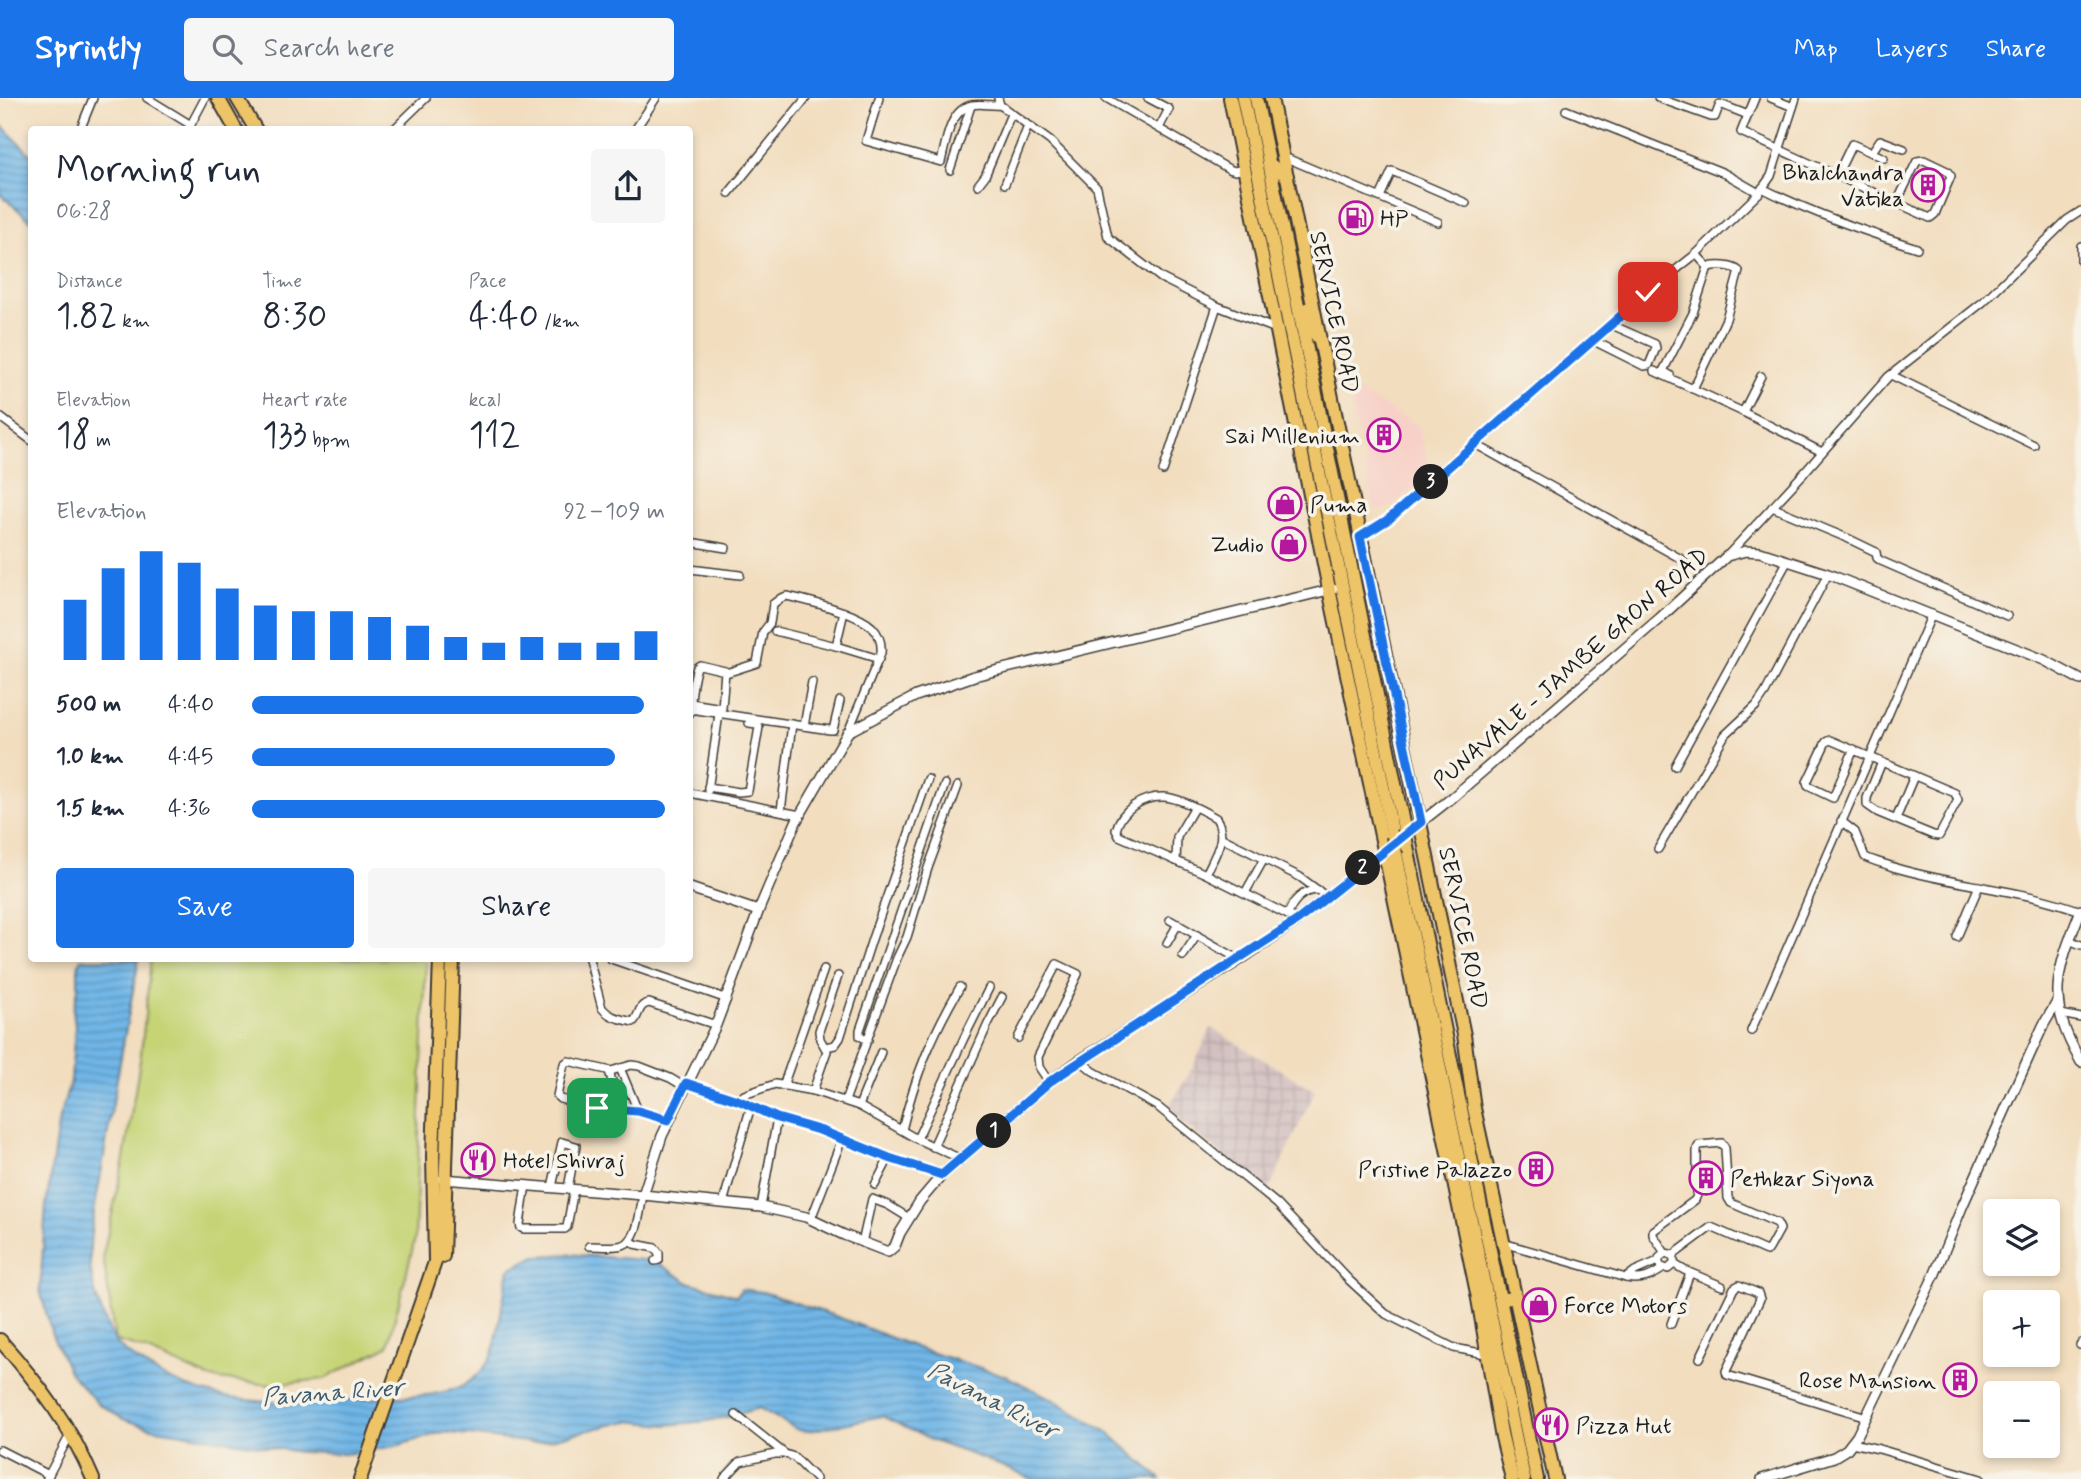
<!DOCTYPE html>
<html lang="en">
<head>
<meta charset="utf-8">
<style>
  body { margin:0; font-family:Mynerve,sans-serif; background:#f6f6f7; color:#1f2937; height:100vh; display:flex; flex-direction:column; font-size:26px; white-space:nowrap }
  * { box-sizing:border-box; margin:0 }
  p { font-size:23px; color:#747a83 }
  .icon { flex:none; width:38px; height:38px; fill:none; stroke:currentColor; stroke-width:2; stroke-linecap:round; stroke-linejoin:round }
  .map { position:relative; flex:1; overflow:hidden }
  .drawer { position:absolute; left:28px; top:28px; width:665px; height:836px; display:flex; flex-direction:column; background:#fff; border-radius:7px; box-shadow:0 4px 10px #0003 }
  .drawer>* { flex:none }
  .controls { position:absolute; left:1983px; top:1101px; display:grid; gap:14px }
  .controls a { display:grid; place-items:center; width:77px; height:77px; border-radius:7px; background:#fff; box-shadow:0 4px 10px #0003; font-size:35px }
  .pin { position:absolute; display:grid; place-items:center; width:60px; height:60px; color:#fff; margin:-30px; border-radius:14px; box-shadow:0 4px 10px #0006 }
  .km { position:absolute; width:35px; height:35px; margin:-18px; border-radius:50%; background:#222; color:#fff; font-size:19px; line-height:35px; text-align:center }
  .round { display:grid; place-items:center; flex:none; width:74px; height:74px; border-radius:7px; background:#f6f6f7 }
  .overview { display:flex; align-items:center; justify-content:space-between; height:119px; padding:0 28px }
  h1 { font-size:38px; font-weight:600; line-height:52px }
  .stats { display:grid; grid-template-columns:repeat(3,1fr); gap:10px; height:119px; padding:7px 28px }
  .stats div { display:grid; align-content:center }
  .stats b { font-size:35px; font-weight:600 }
  .stats small { font-size:19px; font-weight:400 }
  .stats p { font-size:19px }
  .chart { height:196px; padding:14px 28px }
  .chart p { display:flex; justify-content:space-between }
  .chart svg { width:100%; height:126px; margin-top:7px; stroke:#1a73e8; stroke-width:6 }
  .primary-button { display:flex; gap:14px; margin-top:auto; padding:14px 28px }
  .primary-button a { flex:1; height:80px; border-radius:7px; background:#1a73e8; color:#fff; font-size:28px; font-weight:600; line-height:80px; text-align:center }
  .primary-button a+a { background:#f6f6f7; color:#1f2937 }
  ul { padding:0 28px; list-style:none; font-size:23px }
  li { display:grid; grid-template-columns:112px 84px 1fr; align-items:center; height:52px }
  li i { height:18px; border-radius:9px; background:#1a73e8 }
  header { display:flex; align-items:center; gap:42px; box-sizing:border-box; height:98px; padding:0 35px; background:#1a73e8; color:#fff }
  header strong { font-size:33px }
  nav { display:flex; gap:38px; margin-inline-start:auto; font-size:24px }
  .search { width:490px; height:63px; background:#f6f6f7; display:flex; align-items:center; gap:18px; box-sizing:border-box; padding:0 24px; border-radius:7px; color:#747a83; font-size:26px }
  .map>svg:first-child { display:block }
  .built { fill:#f7d1c8 }
  .industrial { fill:url(#industrial-grid) }
  .green { fill:#c6d476; stroke:#717849; stroke-width:2 }
  .water { fill:url(#water-rules); stroke:#466982; stroke-width:2 }
  .lines { fill:none; stroke-linecap:round; stroke-linejoin:round }
  .minor-casing { stroke:#3c3934; stroke-width:10 }
  .tertiary-casing { stroke:#3c3934; stroke-width:12 }
  .primary-casing { stroke:#3c3934; stroke-width:16 }
  .trunk-casing { stroke:#3c3934; stroke-width:16 }
  .minor { stroke:#fff; stroke-width:7 }
  .tertiary { stroke:#fff; stroke-width:9 }
  .primary { stroke:#eec469; stroke-width:12 }
  .trunk { stroke:#eec469; stroke-width:12 }
  .trunk-bridge-casing { stroke:#3c3934; stroke-width:16; stroke-linecap:butt }
  .trunk-bridge { stroke:#eec469; stroke-width:12 }
  .route-casing { stroke:#fff; stroke-width:14 }
  .route { stroke:#1a73e8; stroke-width:9 }
  .labels { text-anchor:middle; stroke-width:7; stroke-linejoin:round; paint-order:stroke }
  .poi-label { font-size:23px; fill:#1c1c1c; stroke:#f7f3e8; text-anchor:start }
  .street-label { font-size:23px; fill:#1c1c1c; stroke:#f7f3e8 }
  .water-label { font-size:24px; font-style:italic; fill:#3e5a6d; stroke:#f7f3e8 }
</style>
</head>
<body>
<header>
<strong>Sprintly</strong>
<div class="search"><svg class="icon" aria-label="search" viewBox="0 0 24 24"><circle cx="10" cy="10" r="6"/><path d="M15 15l6 6"/></svg>Search here</div>
<nav><a>Map</a><a>Layers</a><a>Share</a></nav>
</header>
<div class="map">
<svg width="2081" height="1381" viewBox="0 0 2081 1381">
  <defs>
    <pattern id="industrial-grid" width="8" height="8" patternUnits="userSpaceOnUse" patternTransform="scale(1.75)"><rect width="8" height="8" fill="#d2bfc0"/><path d="M0 4h8M4 0v8" fill="none" stroke="#b4a4a4"/></pattern>
    <pattern id="water-rules" width="6" height="5" patternUnits="userSpaceOnUse" patternTransform="scale(1.75)"><rect width="6" height="5" fill="#70b6e7"/><path d="M0 2.5h6" fill="none" stroke="#5b93ba"/></pattern>
  </defs>
  <rect width="100%" height="100%" fill="#f7f3e8"/>
  <filter id="ink" filterUnits="userSpaceOnUse"><feTurbulence type="fractalNoise" baseFrequency=".0143" numOctaves="2"/><feDisplacementMap in="SourceGraphic" scale="14" xChannelSelector="R" yChannelSelector="G"/><feConvolveMatrix kernelMatrix="1 2 1 2 8 2 1 2 1" color-interpolation-filters="sRGB"/></filter>
  <filter id="wash" filterUnits="userSpaceOnUse"><feTurbulence type="fractalNoise" baseFrequency=".00686" numOctaves="4" result="noise"/><feDisplacementMap in="SourceGraphic" scale="28" xChannelSelector="R" yChannelSelector="G"/><feGaussianBlur stdDeviation="1.57" result="paint"/><feColorMatrix in="noise" values="0 0 0 0 0 0 0 0 0 0 0 0 0 0 0 0 0 1.4 0 .05"/><feComposite in="paint" operator="in"/></filter>
  <g filter="url(#wash)">
    <rect width="100%" height="100%" fill="#f2ddbe"/>
    <path class="built" d="M1347,287l72,41 11,51 -42,31 -7,2 -7,-3z"/>
    <path class="industrial" d="M1211,930l104,63 -47,101 -101,-82 25,-41z"/>
    <path class="green" d="M151,861h275l-11,280 -27,107 -64,33 -53,6 -61,-7 -62,-27 -33,-11 -12,-85 21,-96 17,-105z"/>
    <g class="water">
      <path d="M0,26l31,31v66l-31,-27z"/>
      <path d="M81,861h58c-13,68 -25,135 -36,203 -4,26 -12,59 -13,84 -2,31 9,64 23,91 8,14 23,23 36,31 67,43 155,36 231,30 26,-2 61,-1 84,-13 13,-7 26,-22 30,-35l15,-81 27,-13 33,-2 86,7 33,21 49,14 4,-7 22,3 75,25 82,32 86,27 48,24 55,33 52,46h-130l-41,-18 -57,-20 -51,-25 -73,15 -11,-1 -39,-22 -23,7 -29,6 -41,4 -38,-4 -94,22 -91,-11 -47,14 -50,8 -47,-2 -148,-24 -28,-9 -26,-16 -28,-31 -17,-37 -12,-45 6,-85 13,-87 12,-38 4,-54 -2,-16 5,-21v-25z"/>
    </g>
  </g>
  <g filter="url(#ink)">
    <g class="lines">
      <defs>
        <g id="minor">
          <path d="M147,0l44,27"/>
          <path d="M879,0l-13,43 75,21c5,-19 8,-52 31,-57 9,-2 19,1 28,0"/>
          <path d="M998,0l2,7 50,36 47,47 11,49 53,41 56,28 59,23"/>
          <path d="M1106,0l123,71 6,2 9,-2"/>
          <path d="M1148,0l21,11 -10,19"/>
          <path d="M1658,0l53,19h4l5,-13 28,11"/>
          <path d="M1755,0l-14,34 189,86 5,-4 16,-38 -4,-5 -23,-11 -7,1 -20,41"/>
          <path d="M1771,0l22,9"/>
          <path d="M1566,12l158,63 35,20"/>
          <path d="M80,32l13,-32"/>
          <path d="M188,32l17,-32"/>
          <path d="M393,32l33,-32"/>
          <path d="M635,32l21,-32"/>
          <path d="M1872,54l8,-12 24,9"/>
          <path d="M1284,59l154,65"/>
          <path d="M950,72l21,-64"/>
          <path d="M1837,77l15,-31 32,14"/>
          <path d="M1005,86l23,-58"/>
          <path d="M978,87l7,-9 26,-62"/>
          <path d="M1762,90c50,25 102,43 155,60"/>
          <path d="M729,95l77,-95"/>
          <path d="M1380,99l12,-26 74,32"/>
          <path d="M2081,148v15"/>
          <path d="M1594,243l50,25 5,-1 7,-17 -1,-4 -43,-19"/>
          <path d="M1654,273l89,41 79,40"/>
          <path d="M1670,277l-7,-4 30,-58 15,-46 -12,-13"/>
          <path d="M1891,277l143,70"/>
          <path d="M1693,291l33,-70 13,-48c-7,-6 -22,-6 -31,-4"/>
          <path d="M1743,314l18,-36"/>
          <path d="M0,319l32,24"/>
          <path d="M1475,346l208,116"/>
          <path d="M1163,373l54,-165"/>
          <path d="M1772,409l75,31 29,14 1,6 4,3 126,55"/>
          <path d="M1360,439l29,-18 259,-227 48,-38 63,-61 12,-17 25,-78"/>
          <path d="M690,444l36,6"/>
          <path d="M1727,458l77,-83 84,-96 95,-75 84,-82 14,-9"/>
          <path d="M690,471l50,6"/>
          <path d="M775,533l61,15 43,13"/>
          <path d="M836,548l8,-34"/>
          <path d="M726,575l31,-10 6,-31 7,-9 3,-19 8,-6 6,-2c22,5 69,16 85,31 7,7 10,16 9,26l-33,79"/>
          <path d="M690,611l140,21h3l7,-29"/>
          <path d="M690,615c1,-15 2,-31 7,-46l3,-2 25,6 -3,37 -31,-5"/>
          <path d="M804,628l8,-44"/>
          <path d="M1854,651l-21,49 -25,-12 -1,-4 19,-40 4,-2 125,53 3,7 -19,36 -6,-1 -56,-23 -10,-7v-7l15,-36"/>
          <path d="M1675,668l112,-204"/>
          <path d="M708,689l31,5 9,-1 11,-64 -2,-3 -8,-1"/>
          <path d="M708,692l11,-76"/>
          <path d="M690,695l110,22"/>
          <path d="M781,713l11,-87"/>
          <path d="M1896,721l18,-43"/>
          <path d="M1841,723l14,11 10,25c11,5 21,7 31,11 61,18 125,21 185,43"/>
          <path d="M1222,740l78,39 27,20"/>
          <path d="M1658,751l67,-114 31,-29 9,-13 63,-119"/>
          <path d="M1176,763l1,-24 17,-29"/>
          <path d="M1206,776c9,-19 22,-37 10,-56 -14,-8 -36,-20 -52,-21 -22,-1 -43,13 -48,33l3,6 87,38 92,46"/>
          <path d="M1245,795l19,-34"/>
          <path d="M1288,817c4,-14 15,-25 30,-25"/>
          <path d="M1170,822l70,40"/>
          <path d="M1957,839l22,-51"/>
          <path d="M2069,842l12,5"/>
          <path d="M1167,845l11,-19"/>
          <path d="M1183,858l14,-21"/>
          <path d="M589,861l13,49c8,10 19,11 31,14 7,-6 4,-17 16,-19l67,22"/>
          <path d="M611,861l116,40"/>
          <path d="M2061,916l20,4"/>
          <path d="M1751,933l181,-417"/>
          <path d="M1018,940l39,-74 21,10 -40,83 1,10 10,15"/>
          <path d="M868,942l-8,-4v-6l85,-246"/>
          <path d="M825,949l10,-2 5,-7 32,-99 56,-160"/>
          <path d="M1080,962l13,11 65,36 71,58 48,39 72,76 37,34 68,34 32,6"/>
          <path d="M620,970l18,43 30,9"/>
          <path d="M609,973l11,38"/>
          <path d="M686,985l54,18 37,17 45,13 67,27 53,17"/>
          <path d="M783,988l41,-117"/>
          <path d="M813,993l14,-40 -7,-12 -1,-8 19,-55"/>
          <path d="M740,1003l4,-6 31,-11 38,7 46,15 58,33 44,20"/>
          <path d="M845,1003l52,-143 10,-21 21,-69 30,-82"/>
          <path d="M859,1008l22,-54"/>
          <path d="M638,1013l-41,-3 -37,-9 -3,-3 7,-32 4,-3 43,10 20,-6 8,1 31,12 15,9"/>
          <path d="M902,1032c13,-54 30,-95 58,-143"/>
          <path d="M917,1041l47,-101 25,-50"/>
          <path d="M933,1049l55,-123 14,-27"/>
          <path d="M526,1087l-6,39 1,4 3,1h41l2,-2 7,-38"/>
          <path d="M875,1087l14,-27"/>
          <path d="M552,1089l10,-45 14,4 -8,42"/>
          <path d="M723,1105l28,-97"/>
          <path d="M761,1109l16,-89"/>
          <path d="M811,1121l31,-80"/>
          <path d="M630,1142l5,4 20,4 4,5v7l-4,1"/>
          <path d="M862,1145l10,-44 16,6 21,13"/>
          <path d="M1503,1145l123,35"/>
          <path d="M589,1148c11,0 24,2 34,-1 16,-5 17,-37 20,-50"/>
          <path d="M1665,1155l-6,5v5l2,4 7,2 6,-5v-6l-4,-4 -5,-1 -12,-18v-4l42,-31 2,-5v-46l2,-4 23,-2 3,5 3,50 3,5 46,20 3,6 -11,20 -3,2 -55,-24 -39,29"/>
          <path d="M1658,1163l-23,10 -9,7c16,3 25,-1 38,-10"/>
          <path d="M1674,1166l10,6 38,16"/>
          <path d="M1671,1226l19,-51"/>
          <path d="M2080,1247l1,-2"/>
          <path d="M1700,1260l34,-70 5,-3 19,8 2,6 -34,72 1,4 140,42"/>
          <path d="M736,1317l49,39"/>
          <path d="M1852,1345l27,6 102,30"/>
          <path d="M0,1352l49,25"/>
          <path d="M47,1380l24,-45"/>
          <path d="M724,1381l16,-17 35,-8h10l9,3 22,22"/>
        </g>
        <g id="tertiary">
          <path d="M1402,739l51,-40 207,-179 67,-62 19,-5 14,1 68,22 216,86 37,20"/>
          <path d="M690,790l68,23"/>
          <path d="M2081,812c-25,63 -36,90 0,152"/>
          <path d="M443,1081l200,16 118,12 45,10 38,18 44,17 7,-6 5,-13 20,-32 22,-26 107,-93 31,-22 160,-100 58,-40 88,-70"/>
          <path d="M643,1097l19,-59 54,-111 44,-118 36,-85 52,-90 68,-36 58,-20 359,-87"/>
          <path d="M1762,1381l72,-22 13,-8 10,-13 77,-160 28,-69 69,-155 13,-28 13,-22"/>
        </g>
        <g id="primary">
          <path d="M218,0l18,32"/>
          <path d="M237,0l19,32"/>
          <path d="M1230,0l99,491 117,555 31,149 24,140 11,46"/>
          <path d="M1271,0l49,242 144,695 10,73 81,371"/>
          <path d="M443,1158l10,-297"/>
          <path d="M0,1242c38,43 71,86 93,139"/>
          <path d="M360,1381l75,-217 -2,-106 7,-197"/>
        </g>
        <g id="trunk">
          <path d="M1243,0l150,738"/>
          <path d="M1256,0l148,730"/>
          <path d="M1269,66l18,12"/>
          <path d="M1306,211l4,18 10,13"/>
          <path d="M1407,748l130,633"/>
          <path d="M1396,756l128,625"/>
          <path d="M1501,1202l14,-3"/>
        </g>
      </defs>
      <use href="#minor" class="minor-casing"/>
      <use href="#tertiary" class="tertiary-casing"/>
      <use href="#primary" class="primary-casing"/>
      <use href="#trunk" class="trunk-casing"/>
      <use href="#minor" class="minor"/>
      <use href="#tertiary" class="tertiary"/>
      <use href="#primary" class="primary"/>
      <use href="#trunk" class="trunk"/>
      <defs>
        <g id="trunk-bridge">
          <path d="M1404,730l3,18"/>
          <path d="M1393,738l3,18"/>
        </g>
      </defs>
      <use href="#trunk-bridge" class="trunk-bridge-casing"/>
      <use href="#trunk-bridge" class="trunk-bridge"/>
    </g>
  </g>
  <g class="lines" filter="url(#ink)">
    <defs>
      <path id="route" d="M597,1010l41,3 30,9 18,-37 54,18 37,17 45,13 67,27 53,17 107,-93 249,-162 123,-98 -61,-285 29,-18 259,-227"/>
    </defs>
    <use href="#route" class="route-casing"/>
    <use href="#route" class="route"/>
  </g>
  <defs>
    <symbol id="building-ring" viewBox="-11 -11 22 22"><circle r="9.5" fill="#f7f3e8" stroke="#b5179e" stroke-width="1.5"/><path d="M-4-6H4V6H1V3H-1V6H-4ZM-2.5-4.3h1.7v1.8h-1.7ZM.8-4.3h1.7v1.8H.8ZM-2.5-1h1.7V.8h-1.7ZM.8-1h1.7V.8H.8Z" fill="#b5179e"/></symbol>
    <symbol id="fuel-ring" viewBox="-11 -11 22 22"><circle r="9.5" fill="#f7f3e8" stroke="#b5179e" stroke-width="1.5"/><path d="M-5.5-6h7V0h2V4h1.3V-2.5L3-4.5l.8-.8L6-3V5H2.5V1h-1V6h-7ZM-4.2-4.7v3.2H.2V-4.7Z" fill="#b5179e"/></symbol>
    <symbol id="shop-ring" viewBox="-11 -11 22 22"><circle r="9.5" fill="#f7f3e8" stroke="#b5179e" stroke-width="1.5"/><path d="M-5-2.5h2.3a2.7 3.5 0 0 1 5.4 0H5L5.5 6h-11ZM-1.5-2.5h3a1.5 2.3 0 0 0-3 0Z" fill="#b5179e"/></symbol>
    <symbol id="restaurant-ring" viewBox="-11 -11 22 22"><circle r="9.5" fill="#f7f3e8" stroke="#b5179e" stroke-width="1.5"/><path d="M-5-6h1v4h1v-4h1v4h1v-4h1v5L-1.5 .5V6h-2V.5L-5-1ZM5-6V6H3V1.5H1.5Q1.5-4 5-6Z" fill="#b5179e"/></symbol>
  </defs>
  <g fill-rule="evenodd">
    <use href="#building-ring" x="1909" y="68" width="38" height="38"/>
    <use href="#fuel-ring" x="1337" y="101" width="38" height="38"/>
    <use href="#building-ring" x="1365" y="318" width="38" height="38"/>
    <use href="#shop-ring" x="1266" y="387" width="38" height="38"/>
    <use href="#shop-ring" x="1270" y="427" width="38" height="38"/>
    <use href="#restaurant-ring" x="459" y="1043" width="38" height="38"/>
    <use href="#building-ring" x="1517" y="1052" width="38" height="38"/>
    <use href="#building-ring" x="1687" y="1061" width="38" height="38"/>
    <use href="#shop-ring" x="1520" y="1188" width="38" height="38"/>
    <use href="#building-ring" x="1941" y="1263" width="38" height="38"/>
    <use href="#restaurant-ring" x="1532" y="1308" width="38" height="38"/>
  </g>
  <g class="labels">
    <g class="poi-label">
      <text x="1904" y="82" text-anchor="end">Bhalchandra<tspan x="1904" dy="26">Vatika</tspan></text>
      <text x="1380" y="128">HP</text>
      <text x="1360" y="345" text-anchor="end">Sai Millenium</text>
      <text x="1310" y="414">Puma</text>
      <text x="1264" y="454" text-anchor="end">Zudio</text>
      <text x="503" y="1070">Hotel Shivraj</text>
      <text x="1512" y="1079" text-anchor="end">Pristine Palazzo</text>
      <text x="1730" y="1088">Pethkar Siyona</text>
      <text x="1564" y="1215">Force Motors</text>
      <text x="1936" y="1290" text-anchor="end">Rose Mansion</text>
      <text x="1576" y="1335">Pizza Hut</text>
    </g>
    <g class="street-label">
      <text transform="translate(1335 214) rotate(78)" y="8">SERVICE ROAD</text>
      <text transform="translate(1570 570) rotate(-41)" y="8">PUNAVALE - JAMBE GAON ROAD</text>
      <text transform="translate(1464 830) rotate(78)" y="8">SERVICE ROAD</text>
    </g>
    <g class="water-label">
      <text transform="translate(333 1294) rotate(-4)" y="8">Pavana River</text>
      <text transform="translate(993 1302) rotate(27)" y="8">Pavana River</text>
    </g>
  </g>
</svg>
<div class="controls">
<a><svg class="icon" aria-label="layers" viewBox="0 0 24 24"><path d="M12 4l9 5-9 5-9-5zM3 14l9 5 9-5"/></svg></a>
<a>+</a>
<a>−</a>
</div>
<div class="pin" style="left:597px;top:1010px;background:#1e9e55"><svg class="icon" aria-label="arrive" viewBox="0 0 24 24"><path d="M6 21V4h12l-3 4 3 4H6"/></svg></div>
<div class="pin" style="left:1648px;top:194px;background:#d93025"><svg class="icon" aria-label="check" viewBox="0 0 24 24"><path d="M5 12l5 5 9-10"/></svg></div>
<b class="km" style="left:994px;top:1033px">1</b>
<b class="km" style="left:1363px;top:770px">2</b>
<b class="km" style="left:1431px;top:384px">3</b>
<section class="drawer">
<div class="overview"><div><h1>Morning run</h1><p>06:28</p></div><a class="round"><svg class="icon" aria-label="share" viewBox="0 0 24 24"><path d="M12 15V3M7 8l5-5 5 5M5 13v7h14v-7"/></svg></a></div>
<div class="stats">
<div><p>Distance</p><b>1.82<small> km</small></b></div>
<div><p>Time</p><b>8:30</b></div>
<div><p>Pace</p><b>4:40<small> /km</small></b></div>
</div>
<div class="stats">
<div><p>Elevation</p><b>18<small> m</small></b></div>
<div><p>Heart rate</p><b>133<small> bpm</small></b></div>
<div><p>kcal</p><b>112</b></div>
</div>
<div class="chart"><p><span>Elevation</span>92–109 m</p>
<svg viewBox="0 0 160 44" preserveAspectRatio="none"><path d="M5 44V23M15 44V12M25 44V6M35 44V10M45 44V19M55 44V25M65 44V27M75 44V27M85 44V29M95 44V32M105 44V36M115 44V38M125 44V36M135 44V38M145 44V38M155 44V34"/></svg>
</div>
<ul>
<li><b>500 m</b>4:40<i style="width:95%"></i></li>
<li><b>1.0 km</b>4:45<i style="width:88%"></i></li>
<li><b>1.5 km</b>4:36<i style="width:100%"></i></li>
</ul>
<div class="primary-button"><a>Save</a><a>Share</a></div>
</section>
</div>
</body>
</html>
